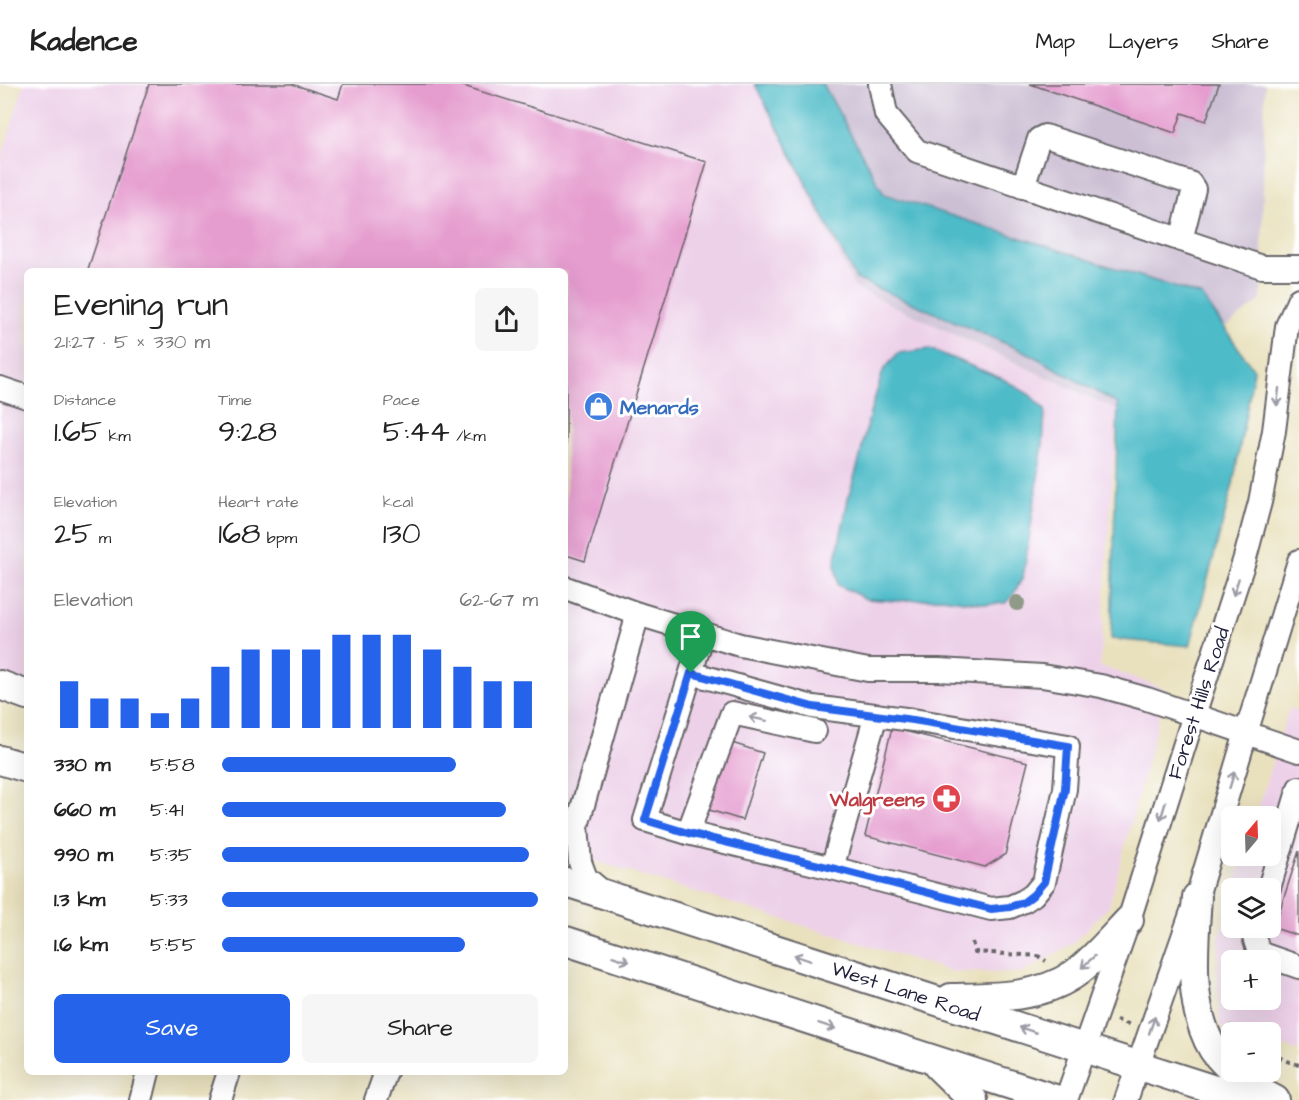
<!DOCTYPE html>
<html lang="en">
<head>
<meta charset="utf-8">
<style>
  body { margin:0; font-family:"Architects Daughter",sans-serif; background:#f6f6f6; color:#222; height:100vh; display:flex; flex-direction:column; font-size:22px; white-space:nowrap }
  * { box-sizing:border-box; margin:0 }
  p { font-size:20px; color:#767676 }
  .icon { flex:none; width:33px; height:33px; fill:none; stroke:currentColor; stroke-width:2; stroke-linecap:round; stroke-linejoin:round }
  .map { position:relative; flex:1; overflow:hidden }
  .details { position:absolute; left:24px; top:184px; width:544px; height:807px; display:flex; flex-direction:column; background:#fff; border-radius:9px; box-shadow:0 6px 24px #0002 }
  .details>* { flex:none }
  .needle { width:39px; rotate:19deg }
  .fabs { position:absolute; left:1221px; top:722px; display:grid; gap:12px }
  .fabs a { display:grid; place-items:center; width:60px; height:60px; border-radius:9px; background:#fff; box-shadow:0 6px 24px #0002; font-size:30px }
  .pin { position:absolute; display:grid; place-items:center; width:51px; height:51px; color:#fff; margin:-62px -26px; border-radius:50% 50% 50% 0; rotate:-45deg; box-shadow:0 0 6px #0007 }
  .pin .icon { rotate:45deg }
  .round { display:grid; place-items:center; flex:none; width:63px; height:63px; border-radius:9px; background:#f6f6f6 }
  .overview { display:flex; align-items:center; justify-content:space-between; height:102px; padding:0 30px }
  h1 { font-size:33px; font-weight:600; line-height:45px }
  .figures { display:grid; grid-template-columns:repeat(3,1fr); gap:9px; height:102px; padding:6px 30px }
  .figures div { display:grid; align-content:center }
  .figures b { font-size:30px; font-weight:600 }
  .figures small { font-size:16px; font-weight:400 }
  .figures p { font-size:16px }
  .chart { height:168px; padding:12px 30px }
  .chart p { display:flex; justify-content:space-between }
  .chart svg { width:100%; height:108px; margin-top:6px; stroke:#2563eb; stroke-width:6 }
  .button { display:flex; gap:12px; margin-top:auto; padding:12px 30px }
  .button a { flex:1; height:69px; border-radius:9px; background:#2563eb; color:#fff; font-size:24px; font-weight:600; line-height:69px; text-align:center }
  .button a+a { background:#f6f6f6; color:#222 }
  ul { padding:0 30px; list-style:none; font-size:20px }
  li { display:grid; grid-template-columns:96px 72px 1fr; align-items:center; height:45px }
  li i { height:15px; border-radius:8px; background:#2563eb }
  header { display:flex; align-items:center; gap:36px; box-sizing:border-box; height:84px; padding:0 30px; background:#fff; border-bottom:2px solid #e0e0e0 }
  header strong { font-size:28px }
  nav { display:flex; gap:33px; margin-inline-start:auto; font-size:21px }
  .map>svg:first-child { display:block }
  .built { fill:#edd1e9; fill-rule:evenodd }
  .industrial { fill:#ccbfd4 }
  .water { fill:#4ebbc8; stroke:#386e82; stroke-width:1.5 }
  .building { fill:#e59ccf }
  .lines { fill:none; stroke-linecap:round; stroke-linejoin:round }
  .minor-casing { stroke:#686569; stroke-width:26 }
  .major-casing { stroke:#686569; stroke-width:32 }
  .path { stroke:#686569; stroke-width:4; stroke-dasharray:4.5 4.5; stroke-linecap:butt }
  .minor { stroke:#fff; stroke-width:22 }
  .major { stroke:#fff; stroke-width:28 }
  .tree { fill:#8f9b88 }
  .oneway { stroke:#9c9ca7 }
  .route-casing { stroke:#fff; stroke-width:12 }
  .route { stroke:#2563eb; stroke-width:8 }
  .labels { text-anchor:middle; stroke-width:6; stroke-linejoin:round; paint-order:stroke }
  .shop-label { font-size:20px; font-weight:bold; fill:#366cbe; stroke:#fff; text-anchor:start }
  .street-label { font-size:20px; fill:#22223b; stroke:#fff }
  .health-label { font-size:20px; font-weight:bold; fill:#be3a42; stroke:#fff; text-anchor:end }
</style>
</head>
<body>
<header>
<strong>Kadence</strong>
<nav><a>Map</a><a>Layers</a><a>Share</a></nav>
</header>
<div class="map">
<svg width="1299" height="1016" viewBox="0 0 1299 1016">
  <rect width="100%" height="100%" fill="#fff"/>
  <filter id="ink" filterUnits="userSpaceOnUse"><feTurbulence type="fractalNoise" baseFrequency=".0167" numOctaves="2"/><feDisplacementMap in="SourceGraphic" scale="12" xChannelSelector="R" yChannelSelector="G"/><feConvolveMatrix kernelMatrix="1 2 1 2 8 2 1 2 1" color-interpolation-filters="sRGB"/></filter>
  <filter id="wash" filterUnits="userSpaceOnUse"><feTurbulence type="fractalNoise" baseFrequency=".008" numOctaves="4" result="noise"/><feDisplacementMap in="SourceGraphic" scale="24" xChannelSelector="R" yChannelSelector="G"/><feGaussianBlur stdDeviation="1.35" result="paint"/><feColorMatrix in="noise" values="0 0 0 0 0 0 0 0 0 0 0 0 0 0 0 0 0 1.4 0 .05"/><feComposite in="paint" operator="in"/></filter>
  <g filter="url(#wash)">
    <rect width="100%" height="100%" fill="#e9e1be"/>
    <g class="built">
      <path d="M24,0h731l100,204 262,122 -17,256 66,23 -57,217 -37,38 -50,29 -69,-1 -387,-120v-580h-539v414l-27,-8v-515z"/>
      <path d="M1289,624l10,4v340l-28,-9 -1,-11h-35l-15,-5 -2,-42 1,-46 12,-41 1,29h38v-39h-36l10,-33h26v-39h-14zM1232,876h38v39h-38z"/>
    </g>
    <path class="industrial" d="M755,0h510l-4,216 -144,110 -262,-122z"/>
    <g class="water">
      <path d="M755,0h68l61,110 318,102 52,74 -21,114 -43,162 -79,-7 7,-235 -88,-50 -174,-75z"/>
      <path d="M930,265l73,30 27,16 15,15 -2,34 -15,102 -5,31 -11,20 -7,6 -18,1 -45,-6 -45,3 -31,-2 -28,-14 -3,-21 13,-65 11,-38 10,-44 14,-46 15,-18z"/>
    </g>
    <g id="blocks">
      <g class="building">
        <path d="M149,0h143l46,15 5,-15h114l250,78 -122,399 -19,-6v-283h-479z"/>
        <path d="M1030,0h189l-13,37 -24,-8 -7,20z"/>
        <path d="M892,644l136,34 -23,93 -20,12 -120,-31z"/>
        <path d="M726,657l37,12 -21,67 -36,-11z"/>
        <path d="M1299,767v85l-25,-8z"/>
      </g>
    </g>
  </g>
  <g filter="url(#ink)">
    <use href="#blocks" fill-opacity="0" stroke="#686569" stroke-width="1.5"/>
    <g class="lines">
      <defs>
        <g id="minor">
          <path d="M880,0l6,30 31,37 345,116h37"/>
          <path d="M1023,103l16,-48 6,-3 145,47 4,6 -13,51"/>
          <path d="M0,304l27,9"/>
          <path d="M566,504l72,26 102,31 128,25h71l103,6 59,10 46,13 152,52"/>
          <path d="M691,589l122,34 100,13 155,26 -3,43 -21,93 -11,13 -9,6 -14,6 -19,2 -159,-41 -144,-35 -43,-13 58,-186"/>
          <path d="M688,749l44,-120 83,18"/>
          <path d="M832,784l44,-153"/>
          <path d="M1269,804l30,-100"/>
          <path d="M605,810l-19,-16 -6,-16 -3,-36 61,-212"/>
          <path d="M1257,843l-3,10 5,16 40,14"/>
          <path d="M141,1016l7,-28"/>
          <path d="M220,1016l9,-28"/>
          <path d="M376,1016l10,-28"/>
          <path d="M1066,1016l63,-180 65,-205 51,-157 15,-56 14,-71 13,-105 12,-27"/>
          <path d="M1126,1016l71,-203 49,-164 53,-172"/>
        </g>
        <g id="major">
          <path d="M0,601l27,10"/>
          <path d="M0,676l27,8"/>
          <path d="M566,798l680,218"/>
          <path d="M1197,813c-3,48 -10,109 16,152 5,8 12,14 19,21"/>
          <path d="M566,857l492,159"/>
          <path d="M951,914c41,-1 86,1 122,-23 19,-13 40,-38 56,-55"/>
          <path d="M938,982l35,34"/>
          <path d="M1234,988l28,21 13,7"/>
        </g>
      </defs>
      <use href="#minor" class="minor-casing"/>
      <use href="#major" class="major-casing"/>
      <g class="path">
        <path d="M972,858l3,10 63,4 8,5"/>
        <path d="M1116,936l15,5"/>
        <path d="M1229,942l6,1 6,5"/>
        <path d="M1270,969l17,8 12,4"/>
      </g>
      <use href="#minor" class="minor"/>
      <use href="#major" class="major"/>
    </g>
    <circle class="tree" cx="1017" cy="519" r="8"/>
    <defs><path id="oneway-shaft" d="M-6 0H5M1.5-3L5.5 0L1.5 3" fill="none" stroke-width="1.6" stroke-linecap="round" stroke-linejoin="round" transform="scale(1.5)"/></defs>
    <g class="oneway">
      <use href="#oneway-shaft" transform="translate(1278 313) rotate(97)"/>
      <use href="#oneway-shaft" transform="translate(1236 503) rotate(108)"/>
      <use href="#oneway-shaft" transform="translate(758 635) rotate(-168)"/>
      <use href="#oneway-shaft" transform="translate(1232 696) rotate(-73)"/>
      <use href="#oneway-shaft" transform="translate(1163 727) rotate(107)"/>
      <use href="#oneway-shaft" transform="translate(802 874) rotate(-162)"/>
      <use href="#oneway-shaft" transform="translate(621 875) rotate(18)"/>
      <use href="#oneway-shaft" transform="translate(1088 878) rotate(138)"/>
      <use href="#oneway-shaft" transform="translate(1152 941) rotate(-71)"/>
      <use href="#oneway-shaft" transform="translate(827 942) rotate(18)"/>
      <use href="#oneway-shaft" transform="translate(1028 946) rotate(-162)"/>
    </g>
  </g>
  <g class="lines" filter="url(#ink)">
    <defs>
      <path id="route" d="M691,589l122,34 100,13 155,26 -3,43 -21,93 -11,13 -9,7 -14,5 -19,2 -159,-41 -144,-35 -43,-13z"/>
    </defs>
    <use href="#route" class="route-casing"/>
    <use href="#route" class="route"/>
  </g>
  <defs>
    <symbol id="shop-disc" viewBox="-11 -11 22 22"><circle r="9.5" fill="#3f7fe0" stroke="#fff"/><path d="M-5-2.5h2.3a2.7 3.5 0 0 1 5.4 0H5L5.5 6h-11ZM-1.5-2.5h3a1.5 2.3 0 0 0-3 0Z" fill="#fff"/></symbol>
    <symbol id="pharmacy-disc" viewBox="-11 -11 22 22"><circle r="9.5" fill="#e0444e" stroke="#fff"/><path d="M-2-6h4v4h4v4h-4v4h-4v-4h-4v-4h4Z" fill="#fff"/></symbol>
  </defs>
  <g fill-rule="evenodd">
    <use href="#shop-disc" x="582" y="306" width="33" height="33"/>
    <use href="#pharmacy-disc" x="930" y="698" width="33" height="33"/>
  </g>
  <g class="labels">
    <g class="shop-label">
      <text x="620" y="330">Menards</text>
    </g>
    <g class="street-label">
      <text transform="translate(1198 619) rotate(-72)" y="7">Forest Hills Road</text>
      <text transform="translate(906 907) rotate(18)" y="7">West Lane Road</text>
    </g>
    <g class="health-label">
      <text x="925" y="722">Walgreens</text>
    </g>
  </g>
</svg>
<div class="fabs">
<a><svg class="needle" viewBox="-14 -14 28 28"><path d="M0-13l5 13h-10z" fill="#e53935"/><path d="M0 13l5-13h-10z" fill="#767676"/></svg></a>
<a><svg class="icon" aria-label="layers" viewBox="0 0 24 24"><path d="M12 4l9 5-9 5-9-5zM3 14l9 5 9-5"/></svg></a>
<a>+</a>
<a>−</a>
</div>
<div class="pin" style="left:691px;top:589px;background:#1e9e55"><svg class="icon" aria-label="arrive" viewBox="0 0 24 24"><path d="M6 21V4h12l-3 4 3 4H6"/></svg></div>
<section class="details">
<div class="overview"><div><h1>Evening run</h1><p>21:27 · 5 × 330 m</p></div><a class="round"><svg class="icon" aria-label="share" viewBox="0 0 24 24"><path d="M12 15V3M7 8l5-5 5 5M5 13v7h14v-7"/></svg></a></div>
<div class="figures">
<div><p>Distance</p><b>1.65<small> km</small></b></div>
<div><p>Time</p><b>9:28</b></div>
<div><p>Pace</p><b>5:44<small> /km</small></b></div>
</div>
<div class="figures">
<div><p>Elevation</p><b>25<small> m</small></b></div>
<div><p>Heart rate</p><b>168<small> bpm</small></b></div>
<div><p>kcal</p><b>130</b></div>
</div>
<div class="chart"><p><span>Elevation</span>62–67 m</p>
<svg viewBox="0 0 160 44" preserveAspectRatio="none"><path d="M5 44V25M15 44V32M25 44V32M35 44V38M45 44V32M55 44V19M65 44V12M75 44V12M85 44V12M95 44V6M105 44V6M115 44V6M125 44V12M135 44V19M145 44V25M155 44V25"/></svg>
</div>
<ul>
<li><b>330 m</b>5:58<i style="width:74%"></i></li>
<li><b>660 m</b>5:41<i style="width:90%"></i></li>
<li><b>990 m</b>5:35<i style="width:97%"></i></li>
<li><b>1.3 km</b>5:33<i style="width:100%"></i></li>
<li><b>1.6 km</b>5:55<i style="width:77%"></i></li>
</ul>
<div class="button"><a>Save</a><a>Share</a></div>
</section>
</div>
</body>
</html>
